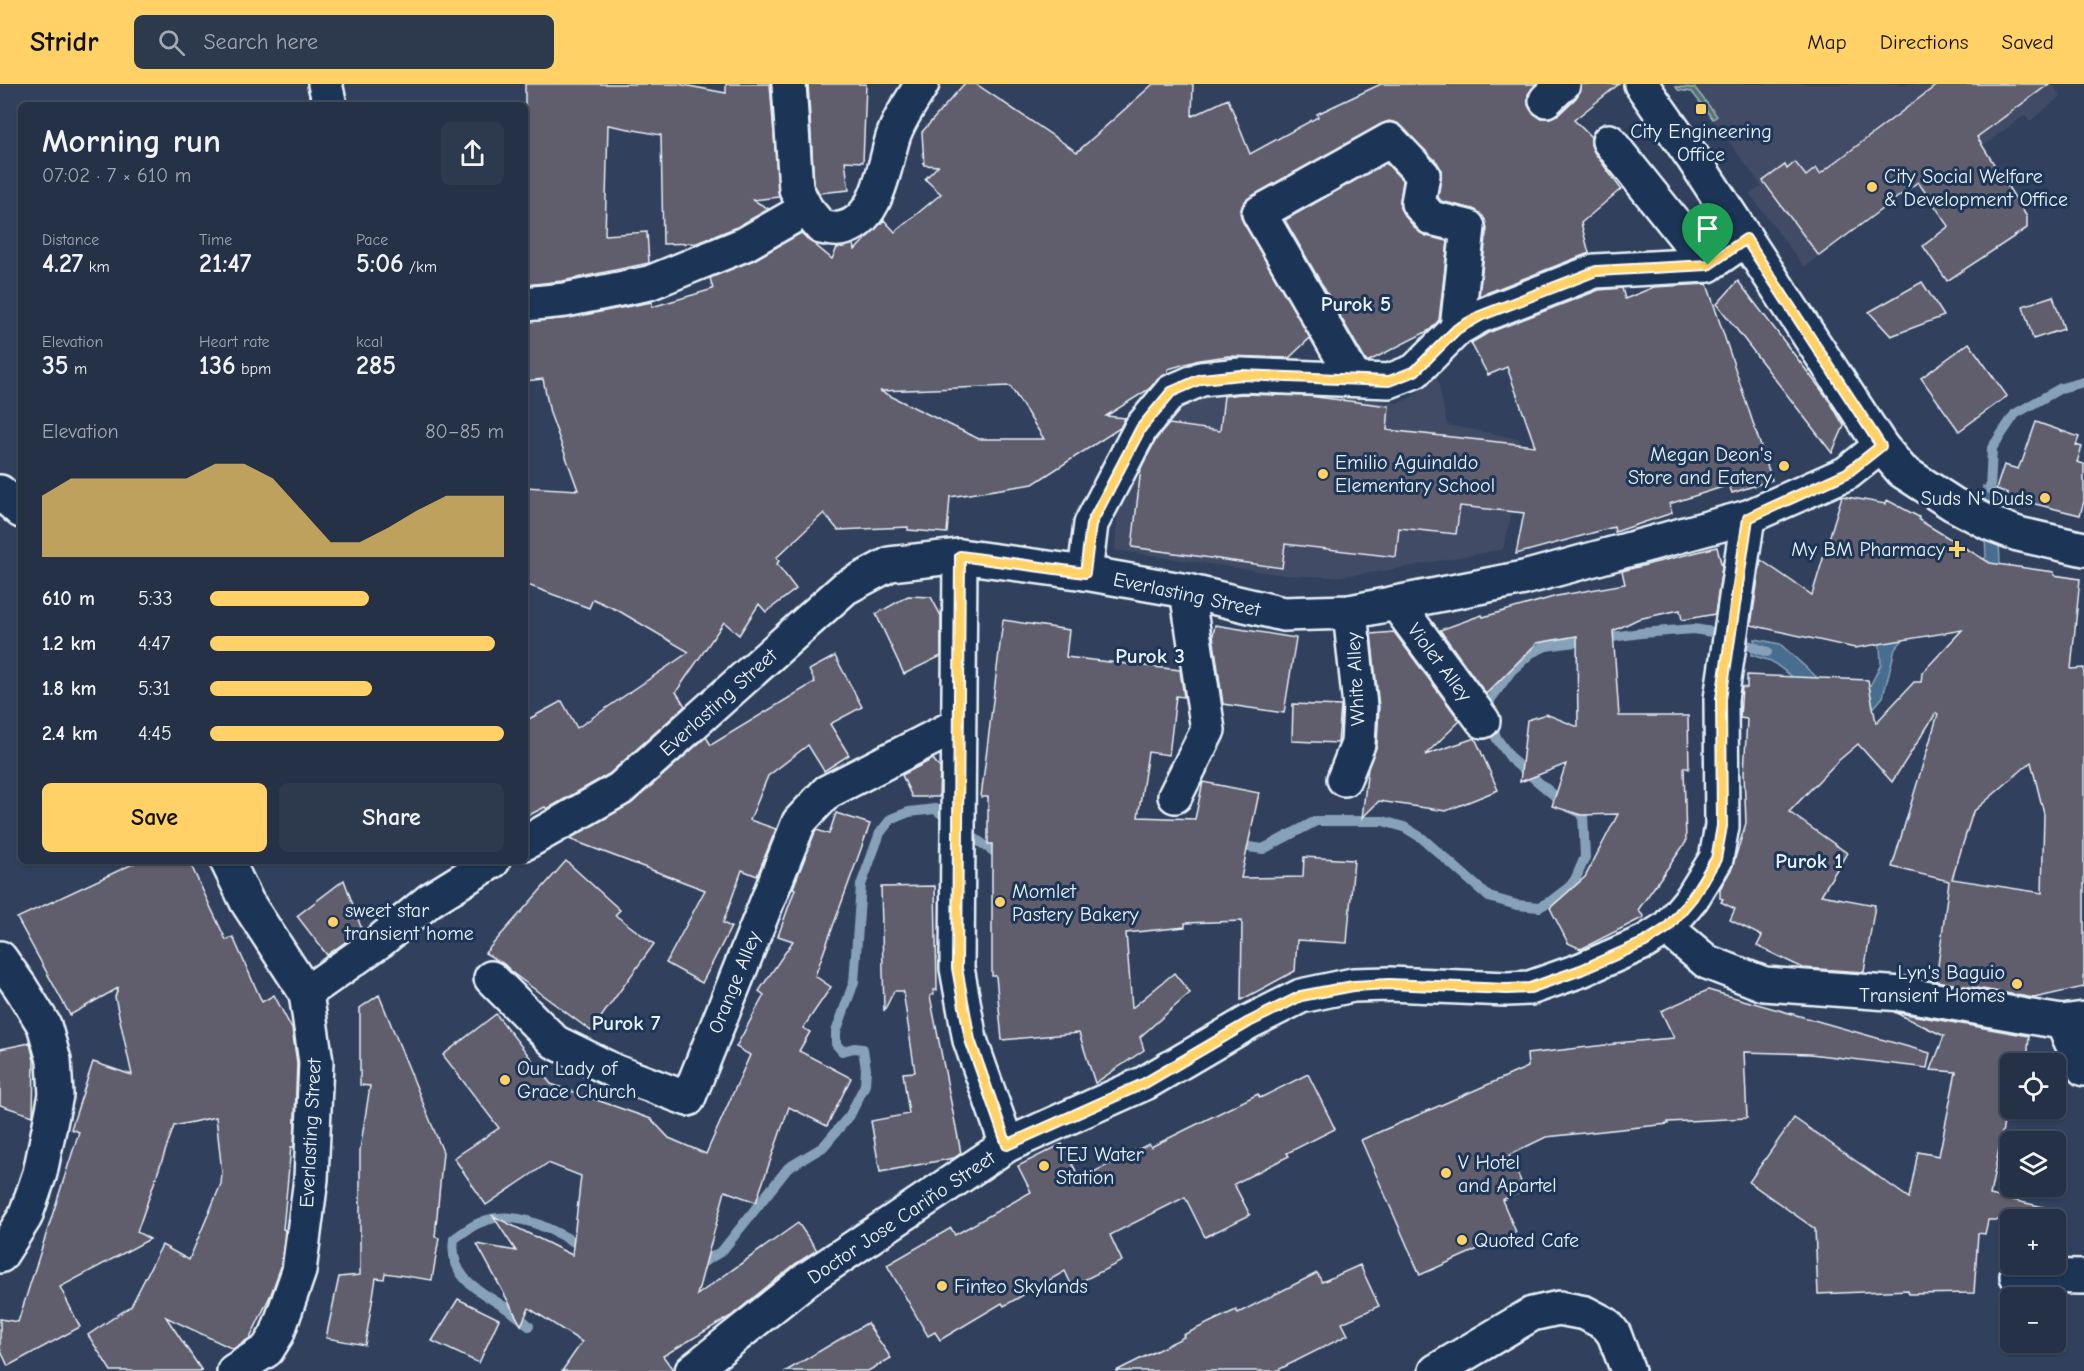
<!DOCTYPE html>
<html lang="en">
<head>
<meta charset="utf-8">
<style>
  body { margin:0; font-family:"Comic Neue",sans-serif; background:#2d394d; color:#f1f3f6; height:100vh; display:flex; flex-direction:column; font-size:22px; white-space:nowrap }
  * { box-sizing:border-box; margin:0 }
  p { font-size:20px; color:#a3a9b3 }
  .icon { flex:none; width:33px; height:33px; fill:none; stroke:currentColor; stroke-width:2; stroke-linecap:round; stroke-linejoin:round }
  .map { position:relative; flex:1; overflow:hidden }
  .drawer { position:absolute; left:18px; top:18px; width:510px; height:762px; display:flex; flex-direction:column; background:#253146; border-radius:9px; box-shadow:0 2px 4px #0004,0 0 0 2px #424c5f }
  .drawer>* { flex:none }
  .controls { position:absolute; left:2000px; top:969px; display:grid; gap:12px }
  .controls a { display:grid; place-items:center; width:66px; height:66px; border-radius:9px; background:#253146; box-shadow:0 2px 4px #0004,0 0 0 2px #424c5f; font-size:30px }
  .pin { position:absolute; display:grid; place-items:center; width:51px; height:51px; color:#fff; margin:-62px -26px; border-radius:50% 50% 50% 0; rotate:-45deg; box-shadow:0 0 6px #0007 }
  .pin .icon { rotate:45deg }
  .round { display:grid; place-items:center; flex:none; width:63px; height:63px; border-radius:9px; background:#2d394d }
  .head { display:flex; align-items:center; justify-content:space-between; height:102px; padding:0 24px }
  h1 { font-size:33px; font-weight:700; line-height:45px }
  .figures { display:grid; grid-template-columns:repeat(3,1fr); gap:9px; height:102px; padding:6px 24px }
  .figures div { display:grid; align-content:center }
  .figures b { font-size:26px; font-weight:700 }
  .figures small { font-size:16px; font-weight:400 }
  .figures p { font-size:16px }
  .chart { height:168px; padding:12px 24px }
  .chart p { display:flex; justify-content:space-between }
  .chart svg { width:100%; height:108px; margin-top:6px; fill:#ffd166; opacity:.7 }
  .cta { display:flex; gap:12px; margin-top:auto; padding:12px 24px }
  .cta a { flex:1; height:69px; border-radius:9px; background:#ffd166; color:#111; font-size:24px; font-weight:700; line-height:69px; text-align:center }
  .cta a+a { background:#2d394d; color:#f1f3f6 }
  ul { padding:0 24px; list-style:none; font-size:20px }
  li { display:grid; grid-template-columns:96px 72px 1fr; align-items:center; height:45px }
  li i { height:15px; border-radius:8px; background:#ffd166 }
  header { display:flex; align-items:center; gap:36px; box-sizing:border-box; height:84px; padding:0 30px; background:#ffd166; color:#111 }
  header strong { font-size:28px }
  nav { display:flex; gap:33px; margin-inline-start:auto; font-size:21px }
  .search { width:420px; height:54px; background:#2d394d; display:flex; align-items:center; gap:15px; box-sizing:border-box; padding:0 21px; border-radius:9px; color:#a3a9b3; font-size:22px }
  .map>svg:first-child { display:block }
  .built { fill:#424c65 }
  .green { fill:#527372; stroke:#9db2b5; stroke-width:1.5 }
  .water { fill:#466e8e; stroke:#87a2b8; stroke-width:1.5 }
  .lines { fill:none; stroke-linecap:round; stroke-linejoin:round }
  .stream { stroke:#87a2b8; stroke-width:10 }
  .building { fill:#605d6c; stroke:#e8f1f8; stroke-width:1.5; fill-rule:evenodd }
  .minor-casing { stroke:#e8f1f8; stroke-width:38 }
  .tertiary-casing { stroke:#e8f1f8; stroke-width:38 }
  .minor { stroke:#1d3557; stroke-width:33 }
  .tertiary { stroke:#1d3557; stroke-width:33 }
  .route-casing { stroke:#fff; stroke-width:12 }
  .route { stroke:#ffd166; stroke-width:8 }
  .poi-dot { fill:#ffd166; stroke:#1d3557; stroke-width:2 }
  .labels { text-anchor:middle; stroke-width:6; stroke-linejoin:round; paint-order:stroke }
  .poi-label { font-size:20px; fill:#e8f1f8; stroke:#1d3557; text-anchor:start }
  .street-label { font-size:20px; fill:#e8f1f8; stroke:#1d3557 }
  .neighbourhood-label { font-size:21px; font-weight:bold; fill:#e8f1f8; stroke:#1d3557 }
</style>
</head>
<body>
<header>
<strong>Stridr</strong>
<div class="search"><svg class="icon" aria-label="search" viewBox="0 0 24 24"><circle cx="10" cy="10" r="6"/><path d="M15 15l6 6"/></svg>Search here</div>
<nav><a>Map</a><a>Directions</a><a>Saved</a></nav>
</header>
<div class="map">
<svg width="2084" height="1287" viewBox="0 0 2084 1287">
  <rect width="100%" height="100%" fill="#31415d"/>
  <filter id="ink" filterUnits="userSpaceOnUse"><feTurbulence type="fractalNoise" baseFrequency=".0167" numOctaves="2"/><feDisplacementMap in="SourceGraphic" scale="12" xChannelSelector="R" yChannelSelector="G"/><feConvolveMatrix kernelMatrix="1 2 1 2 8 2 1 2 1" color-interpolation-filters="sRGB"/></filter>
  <g filter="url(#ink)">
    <g class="built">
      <path d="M1674,0h378l9,12 -31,25 -5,-6 -57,42 -6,-8 -158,118 -54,-73 12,-8 -70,-94 -14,-2z"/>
      <path d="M1437,292l10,49 72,14 -8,77 -8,33 -119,22 -51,6 -49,-2 -169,-25 4,-54 23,-45 37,-48 46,-18 173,18 13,-5z"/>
    </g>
    <path class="green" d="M1676,3l19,1 22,28 -4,3 -21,-27 -14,-2z"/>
    <path class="water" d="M1983,402l14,7 3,71 -99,78 -6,7 -12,48 -18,21 -49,-24 -45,-33 -20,-6 4,-16 25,5 41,37 48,7 12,-24 -1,-20 106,-87z"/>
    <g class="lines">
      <g class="stream">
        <path d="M1990,405l2,-41 23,-34 46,-26 23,-6"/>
        <path d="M964,747l39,27"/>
        <path d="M1234,761l29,4 53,-28h67l21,6 18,11 67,59 28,8 22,2 12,-6 17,-13 7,-8 10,-23 -2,-43 -16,-8 -54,-45 -16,-22 -7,-17v-22l21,-29 20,-18 15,-7 95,-13 53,-4 18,3 55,20"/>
        <path d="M695,1183l27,-16 66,-83 35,-21 27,-32 15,-30 1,-16 -3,-20 -9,-1 -12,3 -6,-7v-12l18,-50 7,-97 19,-52 11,-14 18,-7 26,-3 17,13"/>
        <path d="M529,1242c-28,-30 -82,-36 -75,-87 11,-8 20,-15 33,-19 33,-10 71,13 98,28"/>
      </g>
    </g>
    <g class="building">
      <path d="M525,0h153l48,9v-9h44l9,113 -26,3 16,9 -32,18 -40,16 -34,1 -2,-109 -53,-10 -3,110 42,-3 2,31 -87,18 -37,4z"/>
      <path d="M808,0h58l-3,78 -18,-1 4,29 -30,3 -5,-9z"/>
      <path d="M964,0h12l101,68 76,-68h40l-1,32 36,-17 22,55 68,-37 -1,-3 64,-30h155l-8,10v11l4,7 8,6h10l9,-4 17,-16 5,-8v-6h38l-45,36 17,17v7l3,8 27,37 -40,34 8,30 -110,43 8,-67 -2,-9 -5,-7 -7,-4 -32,-8 -3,-4 3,-19v-9l-4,-7 -40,-39 -8,-2 -8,3 -131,73 -7,7 -3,9 3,9 67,116 -21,20 -61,-2 -29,4 -31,9v4l-11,7 -8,9 -43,27 19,2 -5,10 -87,56 -83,13 -3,36 -39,-3v-3l-70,3 -14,-17 -48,45 3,3 -2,3 19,25 -30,23 -7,-8 -20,31 -15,-13 -48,70 9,14 -76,68 -62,35 -2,-2 -20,10v-96l37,-20 15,27 112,-76 -70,-41 -26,-12 -4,9 -64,-24v-97l53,3 -28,-77 -7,-34 -18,2v-59l44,-4 83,-16v5l61,-18 -3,-11 44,-18 47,-27 31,26 5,-11 17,-4 1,6 29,-30 11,12 46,-38 -16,-15 13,-13 -14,-1 -2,-33zM1010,302l34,53h-65l-99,-48z"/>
      <path d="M1938,0h111l-72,53 50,80v11l-80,53 -24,-35 26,-20 -31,-44 -99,74 -56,-75 22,-16 2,4 8,-7 11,14 10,-8 4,6z"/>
      <path d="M1386,79l17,18 -3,19v8l4,7 13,15 9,6 22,5 -9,79 -9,10 -61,31h-3l-81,-141z"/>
      <path d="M1738,197l91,119 15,26 -12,27 -115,-149z"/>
      <path d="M1922,198l22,34 -53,20 -22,-24z"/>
      <path d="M1707,200l65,196 -40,13 -3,-8 -60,19 3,9 -57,19 -1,-5 -98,27 8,-41 -64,-7 -4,28 -57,-6 -3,29 -111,-13 -3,24 -150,-21 9,-79 16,-30 12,-14 51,7 4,-35 18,-2 66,2 81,10 -2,24 148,16 -28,-79 -19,8 -17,-32 17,-10 111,-43 23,-2 3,11 29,-12z"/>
      <path d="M2053,212l11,33 -31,10 -10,-33z"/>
      <path d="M1969,259l38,53 -48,35 -38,-53z"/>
      <path d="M2036,338l43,15 -3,8 6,2 -5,15 7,2v37l-4,14 -73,-18 1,-4 -12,-4 8,-24 14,4 3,-7h1z"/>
      <path d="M1842,412l43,8 2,-4 32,17v3l71,43 64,9v3l26,4 -9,90 13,-1v319l-50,11 -98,-17 13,-100 -57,-14 46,-153 -2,-1 -44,69 -34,-38 -20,17 -49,51 58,41 -26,42 54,10 -11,67 -61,-4 -46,-22 5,-10 -32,-16 5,-11 -14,-7 2,-3 -3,-1v-9l12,-21 14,-45 -2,-50 3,-54 -7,-1 2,-31 5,1v-13l121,5 8,43 38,-41h7l1,-9 40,-43 -107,18 -104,-23 10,-65 51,35zM2031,678l13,52 -2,79 -90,-14 21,-67z"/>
      <path d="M1717,463l5,20 -7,47 -33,6 -2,-10 -42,9 -25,12 6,85h69l1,53 -5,-2 2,75 -48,68 6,7 -63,32 -13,-6 -18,-35 35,-31 33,-63 -37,1 -29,-9 14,-42 -46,18 7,-62 19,-6 32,13 -1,-91 -40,7 -51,51 -46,-64 42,-15 1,2 74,-21 68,-12 -3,-13z"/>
      <path d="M908,512l23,1 10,19v40l-37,18 -28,-60z"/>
      <path d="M1003,536l66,10 -3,27 114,13 4,27 -8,-1 -7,59 -21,-3 -10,65 57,2 8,-37 56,11 -18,85 62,-1 1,-20 50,3 -7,83 -50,-3 -2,31 -54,29 1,-79 -57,2v4l-59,6 6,75 42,-35 16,20 -50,44 4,13 -49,33 -16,-50 -77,7 -6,-64h-4v-132h-4v-47h-7z"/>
      <path d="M1215,541l81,13 -12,75 -61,-9 -10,-69z"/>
      <path d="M1394,548l66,89 -35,34 50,-17 23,52 -52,21 -67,-10 -17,17 6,-50 9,-23 2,-38 -8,-73z"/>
      <path d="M835,572l27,51 -32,17 19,31 -25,16 -16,-26 -40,31 -18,44 26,9 -19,47 -15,-6 -19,53 8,4 -29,56 -36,-20 39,-73 -136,-51 63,-36 74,-66 5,8 104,-63 -6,-12z"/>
      <path d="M1293,620l48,2 -3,37 -46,-2z"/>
      <path d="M933,675l7,9 -1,29h-27l-10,-22z"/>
      <path d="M836,729l34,11 -55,152 16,11 -28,41 7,4 -11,19 52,27 -24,48 -38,-19 -33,95 -31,-11 -28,104 101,-72 19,27 -22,14 -64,52 -68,40 11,15h-112l20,-29 -53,-34 -8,17 -44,-81 39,7 -23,-35 79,39 9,-79 -33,-13 -62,42 -32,-47 45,-30 -56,-73 53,-41 55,70 100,35 18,19 37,16 44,-99 -14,-8 28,-52 -5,-4 34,-50 -15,-5 17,-47 -2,-1 22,-56 2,-2 12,4z"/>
      <path d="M139,777h50l37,79 7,-3 29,65 12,-7 18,34 5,34 -3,84h-3l-8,82 2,1 -4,37 -10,27 -21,44 -17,11 -67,-32 36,54h-91l-23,-36 43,-29 31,-61 27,15 32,-76 1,-11 -6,-56 -42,9 -37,106 13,7 -90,48 20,40 -72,39 -8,-17v-30l18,3 61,-190 -8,-3 22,-67 39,13 -17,-78 3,-9 -48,27 -53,-97z"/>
      <path d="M566,777l54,49 -5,5 39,29 -63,87 -77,-57 -10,-10 -19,-11z"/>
      <path d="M344,796l18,50 -35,25 -30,-39z"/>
      <path d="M935,802l2,104h-4l1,4 -4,2 31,157 -7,5 -74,14 -9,-51 38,-7 -6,-41 12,-1 -12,-81h-9l-10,20 -3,-124z"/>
      <path d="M1708,906l222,63 -3,15 -117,-14 -66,-2 3,66 -79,4v2l-122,13 -37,18 16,35 -23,10 14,32 -96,43 -59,-135 167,-73 -1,-13 88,-10 -1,-1 60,-5 -13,-27z"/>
      <path d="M379,911l64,157 -8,85 4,1 -7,42 -47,-7 -1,6 -8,-1 -11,67 -39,-7 13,-61 21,-2v-125l10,-64 -10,-1v-77z"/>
      <path d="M1894,928l135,24 -2,28h-17v28l-20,103 58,13 -1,12h-59l-3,14 -7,-1 -4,60 -65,1 -1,-4 -90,4 -3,-65 -66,-47 45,-64 115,80 9,-46 21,4 17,-84 -25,-2 13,-34z"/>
      <path d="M30,959l4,17 -1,56 -33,-11v-56z"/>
      <path d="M1308,990l27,55 -48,24 2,3 -55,28 16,31 -45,22 -20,-40 -75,38 12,26 -50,25 -7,-15 -61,35 -2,-3 -62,37 -5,-8 -7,4 -41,-71 64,-37 4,7 76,-43 -13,-26 44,-22 18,35 69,-35 2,3 107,-53 2,4z"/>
      <path d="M1360,1181l19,41 -37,17 6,12 -72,36h-160l68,-34 -1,-2 53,-25 2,3 79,-40 5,9z"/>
      <path d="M458,1215l41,20 -20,44 -47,-22z"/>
      <path d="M867,1239l24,35 -23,13h-82z"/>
    </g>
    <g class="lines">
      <defs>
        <g id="minor">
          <path d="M325,0l5,21"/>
          <path d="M1546,16l17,-16"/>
          <path d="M1609,57l99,124"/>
          <path d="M525,220l40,-4 84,-17 96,-39 61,-35"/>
          <path d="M1354,294l-95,-165 131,-73 33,35 -5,28 13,15 37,9 -11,102"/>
          <path d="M0,408l21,19"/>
          <path d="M960,472l-3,412 13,72 37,105"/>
          <path d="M1085,489l6,-49 50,-96 30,-36 30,-13 40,-4 148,6 26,-10 42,-42 23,-13 115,-45 113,-6 38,-26"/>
          <path d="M1396,519l87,118"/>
          <path d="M1344,695l14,-35 2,-38 -10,-94"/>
          <path d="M1175,712l33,-66 -21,-139"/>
          <path d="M227,777l20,41 59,91"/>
          <path d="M1667,844l40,34 57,22 138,10 141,25 19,3 22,-3"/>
          <path d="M0,874l21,30 23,37 10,35 2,35 -16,78 -15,44 -25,39"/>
          <path d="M491,894l64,64 61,30 72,27 111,-277 28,-30 131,-67"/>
          <path d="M2062,938l22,47"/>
          <path d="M2017,1192l67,1"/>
          <path d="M692,1287l115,-92 200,-134 138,-62 104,-61 52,-26 52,-11 36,-1 118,5 23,-1 51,-18 64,-28 22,-14 25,-30 24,-39 6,-33 -1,-127 27,-182"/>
          <path d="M1436,1287l96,-57 27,-6 26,5 21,11 8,10 14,37"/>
        </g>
        <g id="tertiary">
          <path d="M789,0l7,105 10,20 15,18c6,1 13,3 19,2 38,-6 44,-63 53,-92 6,-19 19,-36 29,-53"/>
          <path d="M1641,0l52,74 188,288 21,25 51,33 36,19 29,11 66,15"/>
          <path d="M525,759l95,-54 225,-201 45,-24 70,-8 125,17 102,18 96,23 67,-2 174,-34 224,-61 99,-44 34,-27"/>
          <path d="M234,1287l33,-21 10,-16 22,-63 12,-92 5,-117 -10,-69 74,-52 50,-41 63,-39"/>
        </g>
      </defs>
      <use href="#minor" class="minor-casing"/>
      <use href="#tertiary" class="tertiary-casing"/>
      <use href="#minor" class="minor"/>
      <use href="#tertiary" class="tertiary"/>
    </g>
  </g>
  <g class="lines" filter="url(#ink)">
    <defs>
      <path id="route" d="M1746,155l135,207 -34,27 -99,45 -27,181 1,127 -6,33 -24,39 -25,30 -22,14 -64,28 -51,18 -23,1 -118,-5 -36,2 -52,10 -52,26 -104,61 -138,62 -37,-105 -13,-72 3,-412 125,17 6,-49 50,-96 30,-36 30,-13 40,-4 148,6 26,-10 42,-42 23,-13 116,-45 112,-6z"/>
    </defs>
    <use href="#route" class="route-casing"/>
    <use href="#route" class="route"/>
  </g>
  <g class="poi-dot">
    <rect x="1695" y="19" width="12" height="12" rx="3"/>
    <circle cx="1872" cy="103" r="6"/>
    <circle cx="1784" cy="382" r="6"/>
    <circle cx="1323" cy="390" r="6"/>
    <circle cx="2045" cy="414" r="6"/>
    <path d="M1954 456h6v6h6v6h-6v6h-6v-6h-6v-6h6z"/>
    <circle cx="1000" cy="818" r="6"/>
    <circle cx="333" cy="838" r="6"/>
    <circle cx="2017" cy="900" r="6"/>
    <circle cx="505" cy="996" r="6"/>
    <circle cx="1044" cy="1082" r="6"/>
    <circle cx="1446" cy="1089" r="6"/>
    <circle cx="1462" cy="1156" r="6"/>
    <circle cx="942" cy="1202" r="6"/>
  </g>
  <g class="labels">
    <g class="poi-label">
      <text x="1701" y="54" text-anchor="middle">City Engineering<tspan x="1701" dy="23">Office</tspan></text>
      <text x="1884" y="99">City Social Welfare<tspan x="1884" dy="23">&amp; Development Office</tspan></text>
      <text x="1772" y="377" text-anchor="end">Megan Deon's<tspan x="1772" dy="23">Store and Eatery</tspan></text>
      <text x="1335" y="385">Emilio Aguinaldo<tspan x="1335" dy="23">Elementary School</tspan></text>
      <text x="2033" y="421" text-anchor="end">Suds N' Duds</text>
      <text x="1945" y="472" text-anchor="end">My BM Pharmacy</text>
      <text x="1012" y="814">Momlet<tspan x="1012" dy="23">Pastery Bakery</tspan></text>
      <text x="345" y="833">sweet star<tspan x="345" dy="23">transient home</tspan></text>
      <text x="2005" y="895" text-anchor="end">Lyn's Baguio<tspan x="2005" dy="23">Transient Homes</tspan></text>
      <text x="517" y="991">Our Lady of<tspan x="517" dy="23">Grace Church</tspan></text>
      <text x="1056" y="1077">TEJ Water<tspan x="1056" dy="23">Station</tspan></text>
      <text x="1458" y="1085">V Hotel<tspan x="1458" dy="23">and Apartel</tspan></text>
      <text x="1474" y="1163">Quoted Cafe</text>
      <text x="954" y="1209">Finteo Skylands</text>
    </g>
    <g class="street-label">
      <text transform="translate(1187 510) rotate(12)" y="7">Everlasting Street</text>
      <text transform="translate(1440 578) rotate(53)" y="7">Violet Alley</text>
      <text transform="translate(1355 595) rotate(-93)" y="7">White Alley</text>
      <text transform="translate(718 618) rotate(-42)" y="7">Everlasting Street</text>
      <text transform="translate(734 898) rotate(-68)" y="7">Orange Alley</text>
      <text transform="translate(310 1049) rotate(-87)" y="7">Everlasting Street</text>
      <text transform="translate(901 1133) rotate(-34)" y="7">Doctor Jose Cariño Street</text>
    </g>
    <g class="neighbourhood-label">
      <text x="1356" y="227">Purok 5</text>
      <text x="1150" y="579">Purok 3</text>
      <text x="1809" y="784">Purok 1</text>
      <text x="626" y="946">Purok 7</text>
    </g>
  </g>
</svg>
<div class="controls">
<a><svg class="icon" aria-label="locate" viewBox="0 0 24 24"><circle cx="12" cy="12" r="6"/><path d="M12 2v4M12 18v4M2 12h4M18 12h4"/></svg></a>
<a><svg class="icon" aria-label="layers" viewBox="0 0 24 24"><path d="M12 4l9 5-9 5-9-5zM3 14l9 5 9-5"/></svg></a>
<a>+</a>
<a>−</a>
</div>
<div class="pin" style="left:1708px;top:181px;background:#1e9e55"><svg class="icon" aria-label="arrive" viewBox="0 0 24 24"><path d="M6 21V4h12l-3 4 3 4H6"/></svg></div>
<section class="drawer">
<div class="head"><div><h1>Morning run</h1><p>07:02 · 7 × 610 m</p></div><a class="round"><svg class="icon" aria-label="share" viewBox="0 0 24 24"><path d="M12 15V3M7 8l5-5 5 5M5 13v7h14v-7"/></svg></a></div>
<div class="figures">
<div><p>Distance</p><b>4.27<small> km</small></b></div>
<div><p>Time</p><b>21:47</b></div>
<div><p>Pace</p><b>5:06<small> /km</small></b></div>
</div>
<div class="figures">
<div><p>Elevation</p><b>35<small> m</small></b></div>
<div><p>Heart rate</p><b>136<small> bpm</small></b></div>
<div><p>kcal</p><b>285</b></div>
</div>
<div class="chart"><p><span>Elevation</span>80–85 m</p>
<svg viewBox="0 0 160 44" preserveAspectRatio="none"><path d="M0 44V19L10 12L20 12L30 12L40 12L50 12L60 6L70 6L80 12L90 25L100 38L110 38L120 32L130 25L140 19L150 19L160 19V44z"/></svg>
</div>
<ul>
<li><b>610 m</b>5:33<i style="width:54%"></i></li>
<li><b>1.2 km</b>4:47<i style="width:97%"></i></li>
<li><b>1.8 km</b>5:31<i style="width:55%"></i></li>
<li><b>2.4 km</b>4:45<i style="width:100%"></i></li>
</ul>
<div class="cta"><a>Save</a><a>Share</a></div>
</section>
</div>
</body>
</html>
